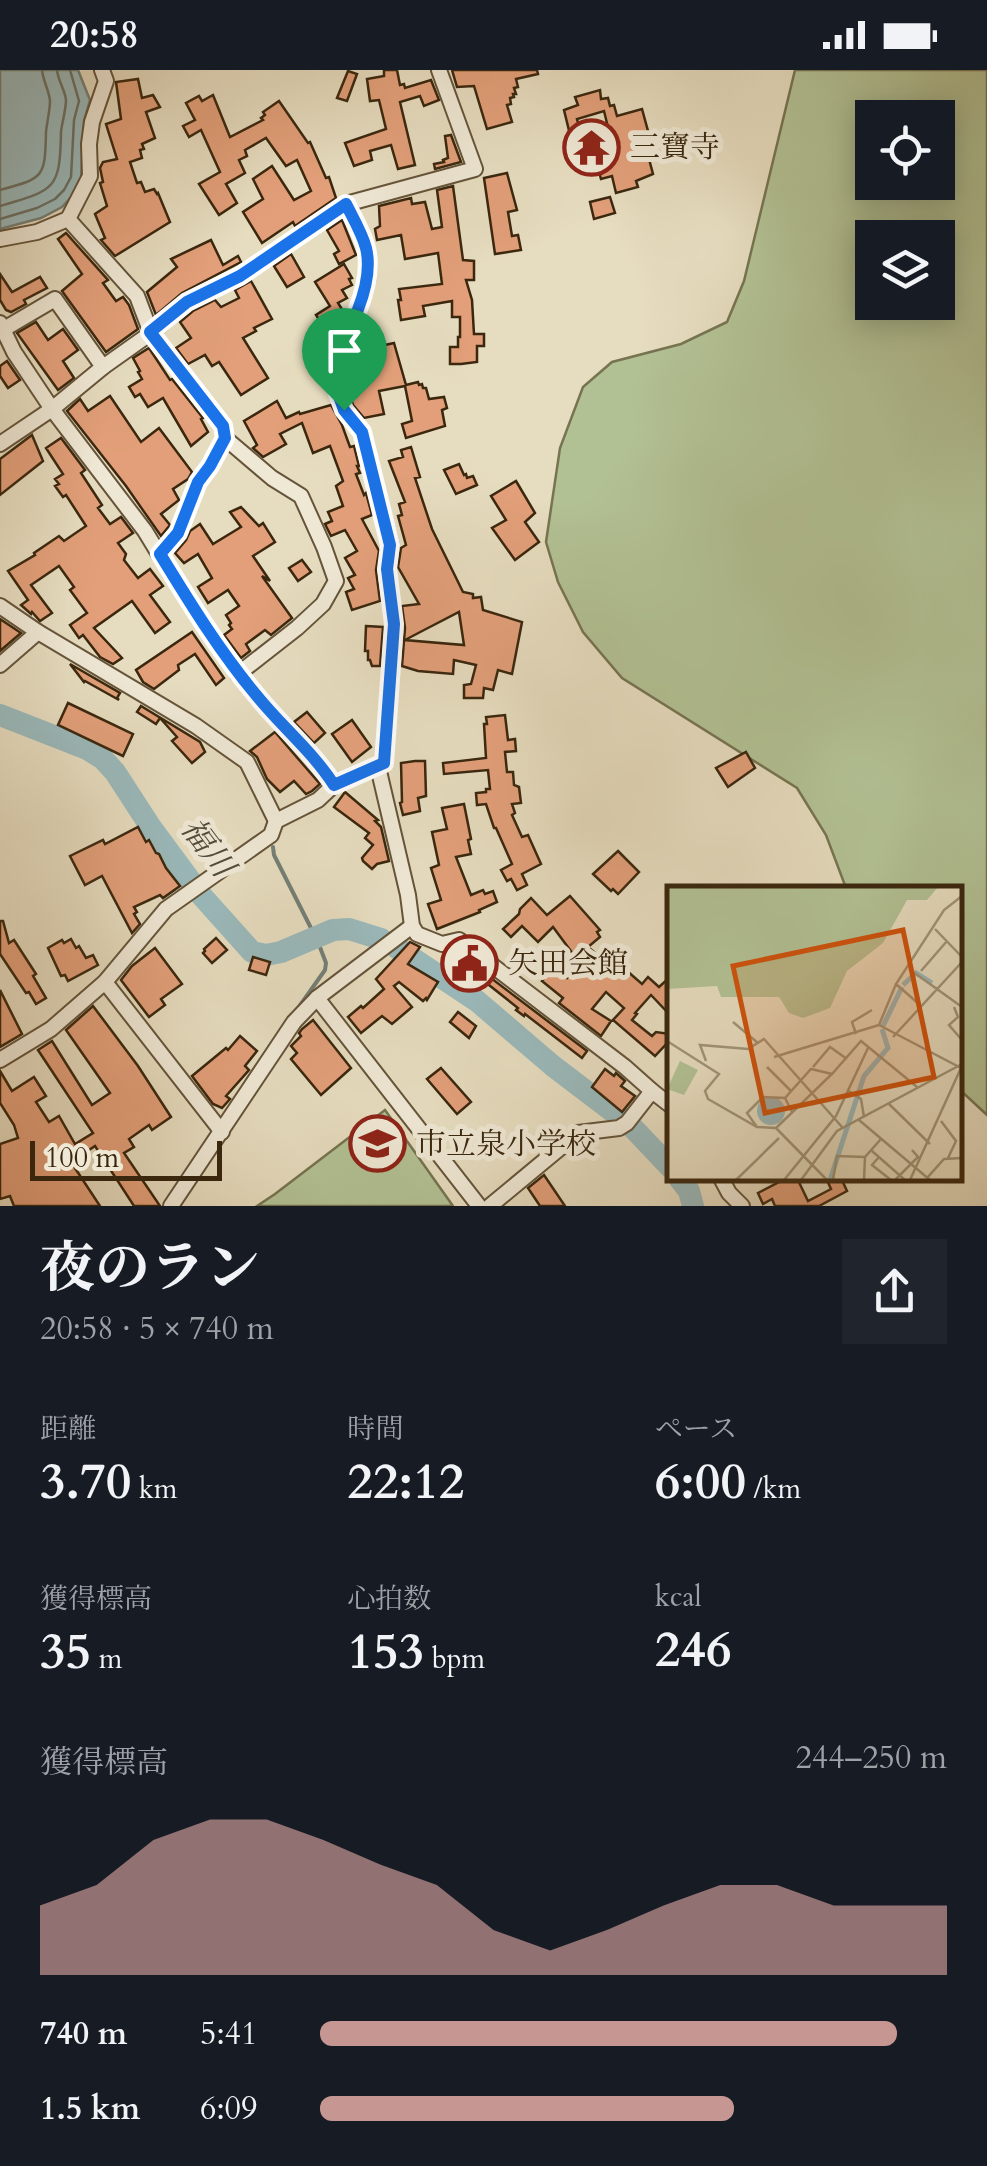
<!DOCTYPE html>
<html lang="ja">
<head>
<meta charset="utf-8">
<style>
  body { margin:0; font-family:Cardo,"Noto Serif JP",serif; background:#20242c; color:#f1f3f6; height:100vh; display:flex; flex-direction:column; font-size:38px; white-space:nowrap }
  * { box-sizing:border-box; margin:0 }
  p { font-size:32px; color:#9ea1a6 }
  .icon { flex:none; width:55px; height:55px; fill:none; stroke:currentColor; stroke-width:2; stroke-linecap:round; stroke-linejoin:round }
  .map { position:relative; height:1136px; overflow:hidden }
  .drawer { display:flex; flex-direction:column; background:#171b24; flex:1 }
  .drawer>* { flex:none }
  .tools { position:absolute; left:855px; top:30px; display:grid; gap:20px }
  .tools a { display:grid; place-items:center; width:100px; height:100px; border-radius:0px; background:#171b24; box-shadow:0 5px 25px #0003; font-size:50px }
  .scale { position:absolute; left:30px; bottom:25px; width:192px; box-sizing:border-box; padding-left:10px; border:5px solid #3a270e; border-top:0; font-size:28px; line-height:35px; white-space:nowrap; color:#3a270e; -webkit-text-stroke:8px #efe8d5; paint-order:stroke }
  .pin { position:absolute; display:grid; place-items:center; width:85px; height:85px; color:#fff; margin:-102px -42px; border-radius:50% 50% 50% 0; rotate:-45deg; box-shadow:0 0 10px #0007 }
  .pin .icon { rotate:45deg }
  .round { display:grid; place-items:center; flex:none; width:105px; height:105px; border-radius:0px; background:#20242c }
  .overview { display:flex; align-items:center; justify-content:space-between; height:170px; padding:0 40px }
  h1 { font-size:55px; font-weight:700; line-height:75px }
  .stats { display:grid; grid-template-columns:repeat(3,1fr); gap:15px; height:170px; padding:10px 40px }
  .stats div { display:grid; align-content:center }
  .stats b { font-size:50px; font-weight:700 }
  .stats small { font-size:28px; font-weight:400 }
  .stats p { font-size:28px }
  .chart { height:280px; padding:20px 40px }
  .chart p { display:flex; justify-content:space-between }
  .chart svg { width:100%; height:180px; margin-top:10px; fill:#c59692; opacity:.7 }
  ul { padding:0 40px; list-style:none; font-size:32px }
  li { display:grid; grid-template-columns:160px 120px 1fr; align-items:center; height:75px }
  li i { height:25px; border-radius:12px; background:#c59692 }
  .status { display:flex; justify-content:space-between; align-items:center; height:70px; padding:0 50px; background:#171b24; direction:ltr }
  .status svg { height:28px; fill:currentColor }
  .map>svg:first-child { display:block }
  .green { fill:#b2c194; stroke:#767451; stroke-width:2.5; fill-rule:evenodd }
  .water { fill:#9ab9bb; stroke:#747f76; stroke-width:2.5 }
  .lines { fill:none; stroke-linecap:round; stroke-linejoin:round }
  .shore { stroke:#6a7064; stroke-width:2.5 }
  .stream { stroke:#747f76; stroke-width:4 }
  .river { stroke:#9ab9bb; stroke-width:22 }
  .building { fill:#e29f79; stroke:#3a270e; stroke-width:2.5; fill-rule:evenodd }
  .minor-casing { stroke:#65543a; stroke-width:18 }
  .minor { stroke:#efe8d5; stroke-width:14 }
  .route-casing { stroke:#fff; stroke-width:20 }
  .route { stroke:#1a73e8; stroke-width:12 }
  .labels { text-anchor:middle; stroke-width:10; stroke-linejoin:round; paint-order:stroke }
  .poi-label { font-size:30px; fill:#3a270e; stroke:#efe8d5; text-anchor:start }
  .water-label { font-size:32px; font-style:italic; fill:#524c39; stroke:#efe8d5 }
  .inset-river { fill:none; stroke:#9ab9bb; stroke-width:5 }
  .inset-road { fill:none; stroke:#a19478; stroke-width:2.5 }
  .view { fill:#ce520c; fill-opacity:0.15; stroke:#ce520c; stroke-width:5 }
  .inset-edge { fill:none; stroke:#3a270e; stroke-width:5 }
</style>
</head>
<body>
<div class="status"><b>20:58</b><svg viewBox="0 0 49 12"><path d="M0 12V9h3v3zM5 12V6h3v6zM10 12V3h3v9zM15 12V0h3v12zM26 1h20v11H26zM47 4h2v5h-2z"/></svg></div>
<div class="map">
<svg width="987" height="1136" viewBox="0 0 987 1136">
  <rect width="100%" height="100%" fill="#e6dcbf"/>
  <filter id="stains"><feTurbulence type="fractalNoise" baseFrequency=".002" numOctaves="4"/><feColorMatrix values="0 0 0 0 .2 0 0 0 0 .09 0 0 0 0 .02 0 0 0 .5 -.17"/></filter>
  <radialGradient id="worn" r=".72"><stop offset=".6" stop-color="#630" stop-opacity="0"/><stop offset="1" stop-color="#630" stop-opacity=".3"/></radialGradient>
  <g class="green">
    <path d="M795,0h192v1045l-27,-25v-202h-114l-20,-53 -29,-47 -175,-110 -39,-46 -25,-50 -12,-40 14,-94 23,-61 29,-25 69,-18 46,-22 17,-41zM872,48h66v64h-66zM872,168h66v64h-66z"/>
    <path d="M385,1040l68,96h-196l18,-12z"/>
  </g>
  <path class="water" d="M0,0h78l12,30 -6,21 -3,59 -8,15 -11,12 -21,11 -41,11z"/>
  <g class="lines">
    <g class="shore">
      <path d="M0,120c44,-12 45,-12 46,-58 1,-10 4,-22 4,-31 -1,-11 -7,-20 -8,-31"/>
      <path d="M0,136c55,-16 60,-16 61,-74 1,-10 5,-22 5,-32 -1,-10 -8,-19 -9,-30"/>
      <path d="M0,149l37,-11 18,-9 9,-9 7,-13 3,-57 5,-19 -9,-31"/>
    </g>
    <g class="stream">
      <path d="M273,777l1,8 39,77"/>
      <path d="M296,941l29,-41 1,-7 -8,-21"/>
      <path d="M247,1010l34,-50"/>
    </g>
    <g class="river">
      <path d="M0,645l87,34 16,10 12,13 35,54 51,69 51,57 14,3 15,-3 52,-22 16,-1 32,10"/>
      <path d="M397,878l80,53 76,65 71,54"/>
      <path d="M633,1058l37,39"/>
      <path d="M679,1108l10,13 4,15"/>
    </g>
  </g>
  <g class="building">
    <path d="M384,0h13l3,15 4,-1 1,4 26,-8 8,20 -15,6 -4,-10 -20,6 15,63 -17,4 -7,-24 -21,6 2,9 -18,6 -9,-23 41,-14 -7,-29 -9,1 -3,-22 17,-3z"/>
    <path d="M452,0h85l1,4 -22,5 2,8 -4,1 2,6h-3l1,3 -4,1 1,6 -4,1 5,17 -25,7 -13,-43 -17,1z"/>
    <path d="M348,1l9,3 -10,27 -10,-3z"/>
    <path d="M138,9l4,19 11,-3 7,12 -14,5 9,26 -13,6 2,5 -4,1 2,8 -12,4 7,21 4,-1 4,10 9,-3 3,5 1,-1 12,29 -55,34 -14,-16 4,-2 -10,-24 12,-8 -7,-23 3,-1 -3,-14 3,-6 14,-3 -11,-35 15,-5 -5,-37z"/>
    <path d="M600,20l1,9 7,-1 2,8 4,-1 3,11 25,-7 9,33 -6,2 8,30 -17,7 2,6 -22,6 -4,-17 -11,3 -5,-18 19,-5 -11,-45 -27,8 8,29 -11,3 -10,-41 14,-5 -3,-8z"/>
    <path d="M213,25l17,42 33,-17 -2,-2 4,-3 -2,-3 16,-11 29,42 2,-1 16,36 3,-1 7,21 -41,28 -2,-4 -31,21 -19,-31 20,-13 -10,-20 19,-13 22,34 17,-9 -14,-31 -11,6 -20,-28 -21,12 2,6 -8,4 6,13 -19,11 11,19 -18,12 -20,-31 21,-12 -19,-42 -12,7 -6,-11 12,-6 -9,-17 13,-7 3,5z"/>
    <path d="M451,65l10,27 -26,7 -1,-5 10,-2 -1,-2 5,-2 -3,-22z"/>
    <path d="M507,103l10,37 -9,2 4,24 6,-1 3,15 -26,4 -11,-76z"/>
    <path d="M453,116l10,74 11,1v19h-8l6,20 2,34h10v12h-7v16l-16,2h-11v-17h8v-10h2v-20h-8v-16l-29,5 2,10 -24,4 -3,-20h3l-2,-11 43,-5 -4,-31 -33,6 -4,-24 -24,5 -2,-11 5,-3 -1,-20 32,-8 1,6 13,-2 7,27 10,-2 -5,-37z"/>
    <path d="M610,127l5,16 -21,6 -4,-17z"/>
    <path d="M342,150l14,35 -17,9 -5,-10 5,-3 -12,-21z"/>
    <path d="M66,163l42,47 -5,3 13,18 7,-4 6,8 9,24 -32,23 -44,-61 20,-17 -24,-35z"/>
    <path d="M211,170l12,25 15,-9 3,6 -59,31 -26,22 -9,-23 30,-25 -6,-8z"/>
    <path d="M291,184l13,23 -17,10 -13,-21z"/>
    <path d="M344,194l8,14 -3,1 3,6 -10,5 5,8 -9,5 7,11 -2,4 -18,11 -9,-14 14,-9 -15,-24z"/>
    <path d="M0,204l12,18 28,-15 7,11 -23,12 2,4 -15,8 -5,-2 -6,-10z"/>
    <path d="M251,211l21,38 -18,9 2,3 -13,7 25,40 -27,17 -22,-33 -7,4 -7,-11 -17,9 -12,-16 15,-10 -11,-16 13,-11 22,-11 6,7 18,-9 -4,-8z"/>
    <path d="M36,252l12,18 15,-11 15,21 -15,11 11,17 -16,12 -41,-57z"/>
    <path d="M394,273l12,42 12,-3 1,3 3,-1 1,4h3l3,11 15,-2 3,11 -5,2 3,16 -39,12 -4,-14 10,-3 -7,-35 -26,5 5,23 -20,4 -11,-13 -12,-34 30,-7 -4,-15z"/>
    <path d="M149,278l21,32 2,-1 31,39 -2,1 7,13 -17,14 -28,-48 -15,9 -8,-13 -5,3 -6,-10 13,-8 -4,-7 2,-1 -7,-13z"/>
    <path d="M7,291l13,19 -12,8 -8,-12v-10z"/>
    <path d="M110,326l31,46 18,-14 33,44 -4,7 -15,10 6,11 -18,14 9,11 -9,11 -35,-50 -59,-75 13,-12 8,12z"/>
    <path d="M277,331l9,17 13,-6 1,2 31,-9 11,20 8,22 4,-1 5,20h-2l3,7 -4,1 8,21 2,-2 6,22 -10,4 17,32 -3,19 4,31 -28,9 -6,-18 8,-3 -6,-11 7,-3 -10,-17 12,-7 -12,-21 -14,6 -6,-12 7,-3 -4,-9 15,-6 -7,-20 7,-5 -13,-35 -17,7 -11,-30 -22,11 6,10 -23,13 -10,-9 4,-3 -13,-24z"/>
    <path d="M32,365l11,26 -43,34v-36z"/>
    <path d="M61,368l24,32 -4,3 21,32 -4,3 12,16 11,-7 12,16 -15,10 8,11 -2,6 14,18 12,-9 13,17 -13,9 20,27 -15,11 -23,-32 -38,27 28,30 -9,6 -13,-7 -17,-22 -4,3 -9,-13 17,-12 -17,-23 4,-3 -15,-21 -28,19 21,28 -12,8 -8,-9 -1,2 -10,-9 7,-5 -20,-29 27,-16 -1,-2 25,-17 5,5 22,-15 -20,-31 -3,2 -8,-11 4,-2 -4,-5 8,-5 -17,-26z"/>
    <path d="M411,377l9,30 -5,1 17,51 31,63 10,2v4l8,-1 2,13 39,12 -10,52 -14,-4 -5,20 -9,-2 -1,10h-19v-13l7,-1 5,-19 -22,-5 -1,14 -35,-3 -16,-5 3,-38 -3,-22 17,-2 -21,-37 3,-19 5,-3 -8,-29 4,-1 -3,-11 6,-2 -16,-41 14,-4 -2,-7zM459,542l5,33 -59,-5 21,-11z"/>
    <path d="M459,394l5,11 2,-1 1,4 6,-2 4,9 -21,9 -12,-24z"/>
    <path d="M516,411l19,32 -10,9 14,20 -24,18 -23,-32 14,-8 -15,-24z"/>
    <path d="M241,437l18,19 4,-3 12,19 -22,14 17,25 -8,-5 30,42 -21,17 -6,-5 -19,14 4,7 -9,7 -17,-23 8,-6 -3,-4 2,-2 -5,-8 13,-9 -11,-16 -20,13 -10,-16 14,-9 -14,-24 -14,9 -9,-10 11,-13 4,-9 10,-7 13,20 28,-17 -11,-15z"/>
    <path d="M302,490l9,12 -13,9 -9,-13z"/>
    <path d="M0,549l21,14 -21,18z"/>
    <path d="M366,556l17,1 -3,39h-8l-2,-6h-2v-9h-3z"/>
    <path d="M192,562l32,46 -8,7 -21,-31 -17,11 1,5 -25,19 -11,-7 -7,-12z"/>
    <path d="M70,594l50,29 -3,5 2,2 -34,-19 -1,1z"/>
    <path d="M68,633l65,31 -10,22 -65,-31z"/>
    <path d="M141,636l59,36 5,10 -13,11 -20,-22 5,-4 -17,-19 -4,6 -19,-12z"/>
    <path d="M307,642l18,21 -11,10 -20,-21z"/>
    <path d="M505,645l3,25 7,-1 1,12 -11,1 2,20h6l1,13 5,2 2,16 -9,1 3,9 -3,2 10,22 6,-2 13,29 -19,10 5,11 -10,5 -6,-11 -4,2 -6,-11 11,-6 -16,-36h-2l-8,-24 -9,1 -1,-12 10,-1v-3h4l-2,-19 -44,4 -1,-11 43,-5 -2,-34h3l-1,-7z"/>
    <path d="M352,650l19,27 -19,15 -20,-28z"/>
    <path d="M275,662l45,52 -8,7 -6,3 -12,-13 -14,11 -13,-13 -10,-22 -7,-6z"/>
    <path d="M746,682l9,16 -27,19 -12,-19z"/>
    <path d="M415,691h10l1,35 -8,2 2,13 -17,4 -3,-12 2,-1 -1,-39z"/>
    <path d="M345,722l33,28 -3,1 6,6 8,34 -12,3 -5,5 -9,-8 -1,-3 11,-13 -8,-7 4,-5 -35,-26z"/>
    <path d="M464,734l7,35 -3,1 3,14 -15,3 15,38 12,-5 2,4 8,-3 4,11 -18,8 1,2 -43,17 -9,-25 13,-4 -10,-32 8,-3 -7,-33 15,-3 -5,-21z"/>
    <path d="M138,757l8,15 3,-2 7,13 3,1 7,14 14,18 -17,12 -3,-3 -26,12 3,5 -3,2 6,10 -8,9 -30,-57 -17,9 -15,-29 33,-16 2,4z"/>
    <path d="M618,781l21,21 -21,22 -5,-5 -2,2 -18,-17z"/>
    <path d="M570,826l30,34 -3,2 3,5 -12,10 33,28 5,-5 16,14 6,-7 11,10 11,-10v38l-19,-20 -16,18 2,1 -5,6 20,16 4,-4 14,2v6l-15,16 -42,-36 11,-12 -18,-16 -14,17 19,12 -10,15 -42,-33 4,-5 -21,-17 11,-14 14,11 12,-16 -26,-35 -15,15 -16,-16 -11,11 -8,-8 16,-15 1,-5 11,-11 16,17z"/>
    <path d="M0,851h3l6,22 5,-3 22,34 -3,2 13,22 -10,6 -7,-12 -3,1 -26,-39z"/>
    <path d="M216,868l11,12 -15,13 -9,-10 2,-2 -1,-2z"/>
    <path d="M71,869l5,9 3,-2 7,12 7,-3 5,10 -30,16 -3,-6 -4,1 -13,-28 14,-8 2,3z"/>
    <path d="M410,872l10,5 -12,17 30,18 -11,18 -1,-2 -3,3 -24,-19 -5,4 18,21 -20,17 -10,-8 -21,17 -13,-16 13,-11 2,2 21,-19 -8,-10z"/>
    <path d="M155,878l27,36 -21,15 4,6 -16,12 -28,-37 11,-14z"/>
    <path d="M462,886l125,95 -5,7 -57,-44 -1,2 -8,-6 2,-2 -43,-34 -2,2 -16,-13z"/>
    <path d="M253,887l17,5 -4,13 -17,-5z"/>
    <path d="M0,920l22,44 -22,13z"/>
    <path d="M93,936l45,60 33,51 -19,13 -3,-5 -20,14 5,8 -10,6 36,53h-26l-39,-60 -24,16 29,44h-86l-4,-10 -10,3v-55l18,-6 -4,-13 -14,-22v-32l12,20 22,-14 12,19 -10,6 13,20 10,-6 16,28 18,-11 -55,-83 14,-9 40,64 18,-12 -44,-63z"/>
    <path d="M458,942l18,14 -7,12 -19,-16z"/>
    <path d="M313,950l38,48 -30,27 -30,-36 6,-6 -6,-7 10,-10 -2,-3 3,-4z"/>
    <path d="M240,966l17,15 -12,15 4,4 -23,26 4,3 -8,9 -9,-4 -21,-28 34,-28 2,2z"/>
    <path d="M441,998l30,34 -14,12 -30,-35z"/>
    <path d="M605,999l9,7 2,-3 9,8 -4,5 14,10 -13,16 -30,-25z"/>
    <path d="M544,1105l21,31h-25l-12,-18z"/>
    <path d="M787,1108h10l11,23 23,-12 -5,-11h15l6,13 -28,15h-44l-3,-7 -9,5 -5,-11z"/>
  </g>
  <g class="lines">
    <defs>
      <g id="minor">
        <path d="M0,169l37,-7 31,-13 22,-43 -1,-32 3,-22 14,-41 -4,-11"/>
        <path d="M0,253l14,29 38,57 93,122 14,23 19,-21 20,-51 12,-16 15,-28 -2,-11 -72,-94 -14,-37 -69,-77"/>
        <path d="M4,259l51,-30 48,68"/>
        <path d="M225,368l47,40 29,18 23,51 12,34 -13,23 -26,24 -59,46"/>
        <path d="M0,374l52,-35 51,-42 48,-34 36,-31 53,-26 106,-72 129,-35 -36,-99"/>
        <path d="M0,536l38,26 158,94 51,36 29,59"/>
        <path d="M0,595l38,-33"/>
        <path d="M378,697l30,128 4,31 5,8 25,10 17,-4 166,127 27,24"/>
        <path d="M334,715l50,-22 10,-139 -7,-55 4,-24 -30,-114 -17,-21 -16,-44c21,-32 47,-79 38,-118 -4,-15 -13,-30 -20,-44"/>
        <path d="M105,912l117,150"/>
        <path d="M317,928l162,208"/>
        <path d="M0,990l51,-31 54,-47 61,-73 105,-74 5,-14 42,-21 16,-15c-22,-34 -52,-58 -77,-88 -37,-45 -67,-94 -98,-143"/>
        <path d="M721,1108l8,15 13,13"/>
        <path d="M171,1136l123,-184 23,-24 95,-72"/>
        <path d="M490,1136l88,-73 41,-5 8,-5 25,-32 18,14"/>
      </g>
    </defs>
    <use href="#minor" class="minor-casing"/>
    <use href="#minor" class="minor"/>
  </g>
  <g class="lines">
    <defs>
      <path id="route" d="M346,134c7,14 16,29 20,44 9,37 -18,87 -38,118l16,44 18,22 28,113 -3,24 7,55 -10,139 -50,22c-22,-34 -52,-58 -77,-89 -37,-44 -67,-93 -97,-142l18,-21 20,-51 12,-16 15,-28 -2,-12 -73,-94 37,-30 53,-26z"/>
    </defs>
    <use href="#route" class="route-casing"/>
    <use href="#route" class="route"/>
  </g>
  <defs>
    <symbol id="temple-ring" viewBox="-11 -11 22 22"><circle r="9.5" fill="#efe8d5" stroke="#8f2418" stroke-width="1.5"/><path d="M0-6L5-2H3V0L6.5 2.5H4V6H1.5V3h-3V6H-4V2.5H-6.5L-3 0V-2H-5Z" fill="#8f2418"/></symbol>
    <symbol id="civic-ring" viewBox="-11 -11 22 22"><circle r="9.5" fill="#efe8d5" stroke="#8f2418" stroke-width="1.5"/><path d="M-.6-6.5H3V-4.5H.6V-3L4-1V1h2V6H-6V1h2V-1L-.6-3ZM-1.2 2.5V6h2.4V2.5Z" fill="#8f2418"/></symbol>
    <symbol id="school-ring" viewBox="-11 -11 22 22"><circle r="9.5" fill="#efe8d5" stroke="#8f2418" stroke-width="1.5"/><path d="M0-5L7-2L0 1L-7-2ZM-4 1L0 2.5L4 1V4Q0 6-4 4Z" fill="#8f2418"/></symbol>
  </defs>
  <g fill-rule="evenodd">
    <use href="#temple-ring" x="560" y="46" width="63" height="63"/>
    <use href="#civic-ring" x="438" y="862" width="63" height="63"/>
    <use href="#school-ring" x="346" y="1042" width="63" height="63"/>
  </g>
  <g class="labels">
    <g class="poi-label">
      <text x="630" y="87">三寶寺</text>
      <text x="508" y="903">矢田会館</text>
      <text x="416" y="1084">市立泉小学校</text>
    </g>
    <g class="water-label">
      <text transform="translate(208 777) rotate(53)" y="11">福川</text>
    </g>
  </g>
  <g transform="translate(667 816)">
    <rect width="295" height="295" fill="#e6dcbf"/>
    <path d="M0,1h271l-11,13h-20l-24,43 -36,28 -17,37 -27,10 -14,-5 -10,-16h-58l-4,-11 -50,3zM13,175l18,9 -14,25 -17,-6z" fill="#b2c194"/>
    <path d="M90 225a14 14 0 1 1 28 0a14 14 0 1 1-28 0Z" fill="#9ab9bb"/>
    <path class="inset-river" d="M236,99l13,-12 16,10M216,140l19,-39M163,294l34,-104 24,-28 -6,-19"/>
    <path class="inset-road" d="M268,43l27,28M242,83l53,38M254,85l26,-30M253,119l-24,-21 48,-74 18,-14M287,121l4,10 -9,8 13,15M66,136l25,21M212,139l82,43 -51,112M212,139l17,-41M189,148l-4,-12 20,-12M226,151l69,-75M0,155l52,33 -14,17 3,8 49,28 19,1 51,52M107,171l105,-32M39,175l-6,-16 48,4 16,-10 78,88M100,181l24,24M146,181l17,-20 17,12M165,188l29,-33 56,46M180,204l14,9 3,18M222,218l41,40M192,234l71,60M274,235l15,20 -8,17M90,241l-10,-14 16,-16 22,1 7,14M109,242l56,-54 -21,-5 -26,29M205,265l33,29M212,271l-7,8 19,15M260,292l17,-19 18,-1M69,294l43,-42M117,294l52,-64 32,-68M134,294l36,-49 125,-67M166,294l4,-24 28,1M197,294l1,-23 16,-18M228,294l23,-23 -6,-7"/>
    <path class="view" d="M236,44l31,147 -169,36 -32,-147z"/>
    <rect width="295" height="295" class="inset-edge"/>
  </g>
  <rect width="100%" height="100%" filter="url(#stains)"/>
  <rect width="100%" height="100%" fill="url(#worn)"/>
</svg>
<div class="tools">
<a><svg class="icon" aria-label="locate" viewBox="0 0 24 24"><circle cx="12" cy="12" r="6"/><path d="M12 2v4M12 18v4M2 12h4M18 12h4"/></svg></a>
<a><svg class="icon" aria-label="layers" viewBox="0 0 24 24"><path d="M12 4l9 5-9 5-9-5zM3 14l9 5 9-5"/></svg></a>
</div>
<div class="scale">100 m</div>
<div class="pin" style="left:344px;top:340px;background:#1e9e55"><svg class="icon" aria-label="arrive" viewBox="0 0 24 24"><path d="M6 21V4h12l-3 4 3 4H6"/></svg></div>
</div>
<section class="drawer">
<div class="overview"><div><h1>夜のラン</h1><p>20:58 · 5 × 740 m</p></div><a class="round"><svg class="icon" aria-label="share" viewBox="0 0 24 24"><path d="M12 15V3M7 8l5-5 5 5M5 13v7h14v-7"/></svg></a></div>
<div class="stats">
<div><p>距離</p><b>3.70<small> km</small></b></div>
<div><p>時間</p><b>22:12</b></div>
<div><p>ペース</p><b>6:00<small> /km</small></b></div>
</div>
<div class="stats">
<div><p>獲得標高</p><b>35<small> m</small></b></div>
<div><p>心拍数</p><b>153<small> bpm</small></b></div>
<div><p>kcal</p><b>246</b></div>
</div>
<div class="chart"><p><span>獲得標高</span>244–250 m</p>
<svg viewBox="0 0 160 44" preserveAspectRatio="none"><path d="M0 44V27L10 22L20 11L30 6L40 6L50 11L60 17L70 22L80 33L90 38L100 33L110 27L120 22L130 22L140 27L150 27L160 27V44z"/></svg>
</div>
<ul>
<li><b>740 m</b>5:41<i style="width:92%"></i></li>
<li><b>1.5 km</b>6:09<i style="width:66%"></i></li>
</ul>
</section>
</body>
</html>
